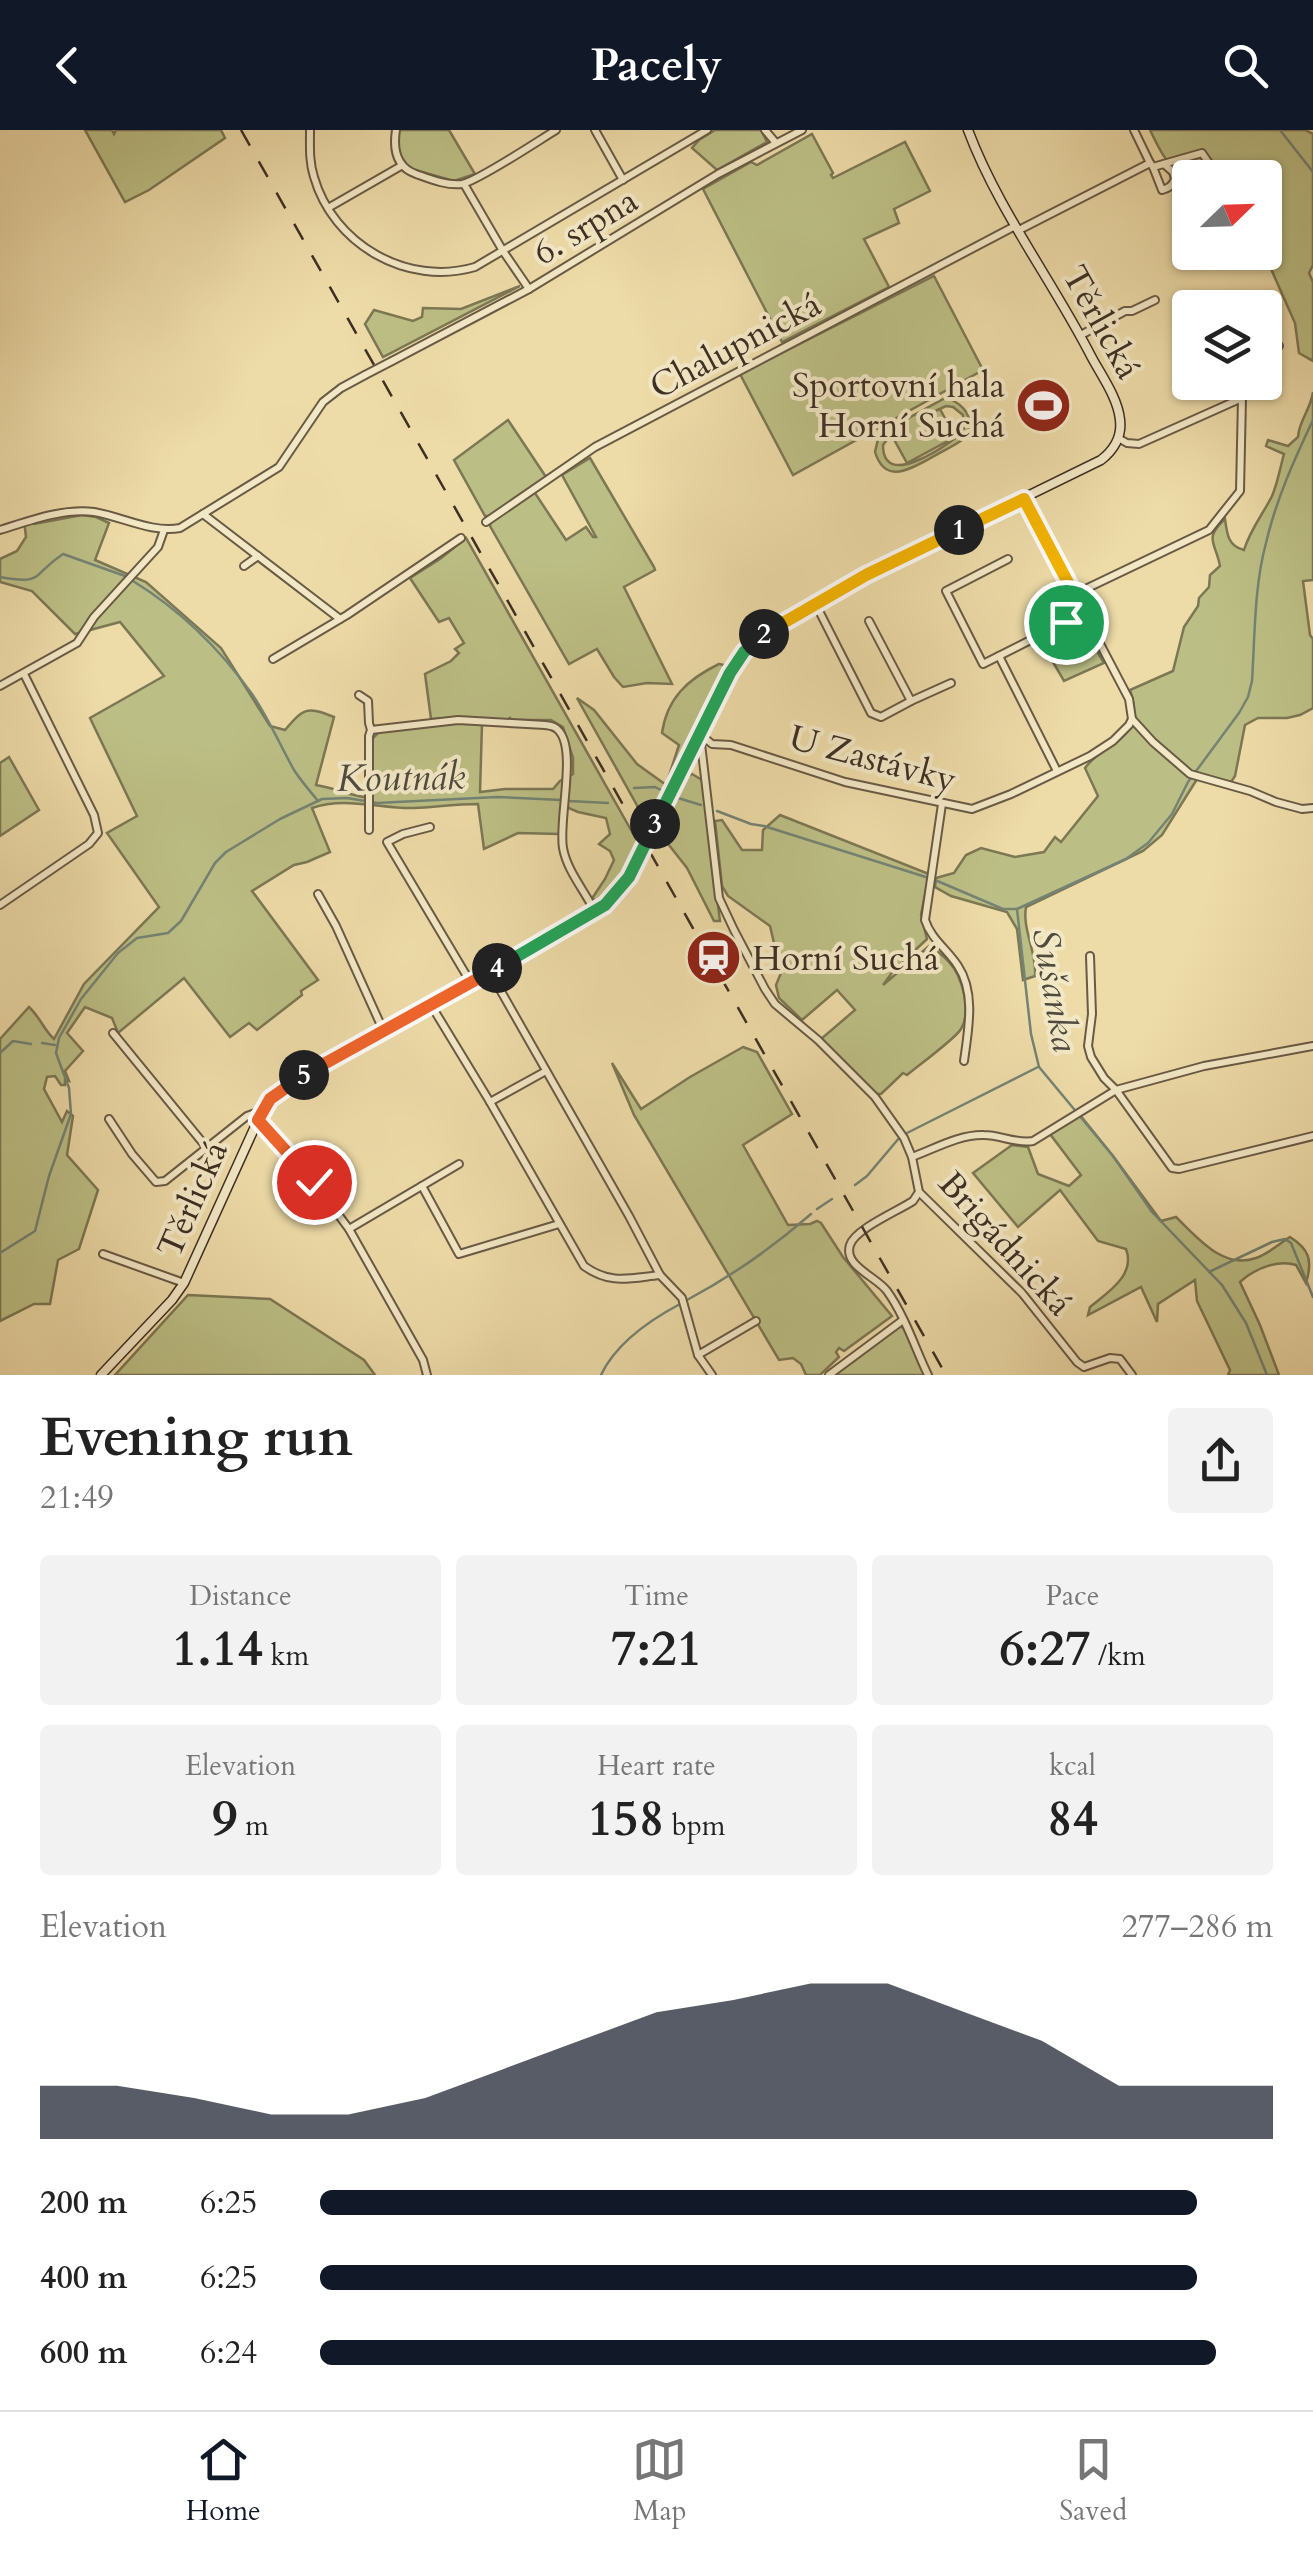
<!DOCTYPE html>
<html lang="en">
<head>
<meta charset="utf-8">
<style>
  body { margin:0; font-family:Cardo,serif; background:#f2f2f2; color:#222; height:100vh; display:flex; flex-direction:column; font-size:38px; white-space:nowrap }
  * { box-sizing:border-box; margin:0 }
  p { font-size:32px; color:#767676 }
  .icon { flex:none; width:55px; height:55px; fill:none; stroke:currentColor; stroke-width:2; stroke-linecap:round; stroke-linejoin:round }
  .map { position:relative; height:1245px; overflow:hidden }
  .drawer { display:flex; flex-direction:column; background:#fff; flex:1 }
  .drawer>* { flex:none }
  .needle { width:65px; rotate:67deg }
  .fabs { position:absolute; left:1172px; top:30px; display:grid; gap:20px }
  .fabs a { display:grid; place-items:center; width:110px; height:110px; border-radius:10px; background:#fff; box-shadow:0 2px 8px #0004; font-size:50px }
  .pin { position:absolute; display:grid; place-items:center; width:85px; height:85px; color:#fff; margin:-42px; border:5px solid #fff; border-radius:50%; box-shadow:0 2px 10px #0007 }
  .km { position:absolute; width:50px; height:50px; margin:-25px; border-radius:50%; background:#222; color:#fff; font-size:28px; line-height:50px; text-align:center }
  .round { display:grid; place-items:center; flex:none; width:105px; height:105px; border-radius:10px; background:#f2f2f2 }
  .summary { display:flex; align-items:center; justify-content:space-between; height:170px; padding:0 40px }
  h1 { font-size:55px; font-weight:700; line-height:75px }
  .figures { display:grid; grid-template-columns:repeat(3,1fr); gap:15px; height:170px; padding:10px 40px }
  .figures div { display:grid; align-content:center; border-radius:10px; background:#f2f2f2; text-align:center }
  .figures b { font-size:50px; font-weight:700 }
  .figures small { font-size:28px; font-weight:400 }
  .figures p { font-size:28px }
  .chart { height:280px; padding:20px 40px }
  .chart p { display:flex; justify-content:space-between }
  .chart svg { width:100%; height:180px; margin-top:10px; fill:#111827; opacity:.7 }
  ul { padding:0 40px; list-style:none; font-size:32px }
  li { display:grid; grid-template-columns:160px 120px 1fr; align-items:center; height:75px }
  li i { height:25px; border-radius:12px; background:#111827 }
  header { display:flex; justify-content:space-between; align-items:center; height:130px; padding:0 40px; background:#111827; color:#fff; font-size:45px; font-weight:700 }
  .tab-bar { display:flex; justify-content:space-around; align-items:center; height:140px; border-top:2px solid #e0e0e0; background:#fff; font-size:28px; color:#767676 }
  .tab-bar a { display:grid; justify-items:center; gap:5px }
  .tab-bar .active { color:#111827 }
  .map>svg:first-child { display:block }
  .green { fill:#bcbf85; stroke:#7c7754; stroke-width:2.5; fill-rule:evenodd }
  .lines { fill:none; stroke-linecap:round; stroke-linejoin:round }
  .stream { stroke:#748374; stroke-width:2.5 }
  .minor-casing { stroke:#695a45; stroke-width:10 }
  .secondary-casing { stroke:#3d2f24; stroke-width:11 }
  .minor { stroke:#f3e8c6; stroke-width:6 }
  .secondary { stroke:#f3e8c6; stroke-width:8 }
  .rail { stroke:#3d2f24; stroke-width:2.5; stroke-dasharray:18 18; stroke-linecap:butt }
  .minor-bridge-casing { stroke:#695a45; stroke-width:10; stroke-linecap:butt }
  .minor-bridge { stroke:#f3e8c6; stroke-width:6 }
  .split-1-casing { stroke:#fff; stroke-width:20 }
  .split-2-casing { stroke:#fff; stroke-width:20 }
  .split-3-casing { stroke:#fff; stroke-width:20 }
  .split-4-casing { stroke:#fff; stroke-width:20 }
  .split-5-casing { stroke:#fff; stroke-width:20 }
  .split-6-casing { stroke:#fff; stroke-width:20 }
  .split-1 { stroke:#f5b400; stroke-width:12 }
  .split-2 { stroke:#f5b400; stroke-width:12 }
  .split-3 { stroke:#22a559; stroke-width:12 }
  .split-4 { stroke:#22a559; stroke-width:12 }
  .split-5 { stroke:#f0652b; stroke-width:12 }
  .split-6 { stroke:#f0652b; stroke-width:12 }
  .labels { text-anchor:middle; stroke-width:8; stroke-linejoin:round; paint-order:stroke }
  .street-label { font-size:35px; fill:#3d2f24; stroke:#f3e8c6 }
  .poi-label { font-size:35px; fill:#3d2f24; stroke:#f3e8c6; text-anchor:end }
  .water-label { font-size:38px; font-style:italic; fill:#4f4b3f; stroke:#f3e8c6 }
</style>
</head>
<body>
<header><svg class="icon" aria-label="back" viewBox="0 0 24 24"><path d="M15 5l-7 7 7 7"/></svg>Pacely<svg class="icon" aria-label="search" viewBox="0 0 24 24"><circle cx="10" cy="10" r="6"/><path d="M15 15l6 6"/></svg></header>
<div class="map">
<svg width="1313" height="1245" viewBox="0 0 1313 1245">
  <rect width="100%" height="100%" fill="#eddba8"/>
  <filter id="stains"><feTurbulence type="fractalNoise" baseFrequency=".002" numOctaves="4"/><feColorMatrix values="0 0 0 0 .2 0 0 0 0 .09 0 0 0 0 .02 0 0 0 .5 -.17"/></filter>
  <radialGradient id="worn" r=".72"><stop offset=".6" stop-color="#630" stop-opacity="0"/><stop offset="1" stop-color="#630" stop-opacity=".3"/></radialGradient>
  <g class="green">
    <path d="M85,0h27l2,4 2,-4h105l4,8 -76,52 -24,12z"/>
    <path d="M398,0h51l26,44 -21,7 -46,-13 -9,-15z"/>
    <path d="M715,0h46l6,12 -50,28 -25,-22 7,-8z"/>
    <path d="M1150,0h155l8,4v131l-4,8 4,9v79l-14,-8 -4,-30 -31,-70 1,-75h-75v5l-8,-15 -5,2c-13,-9 -20,-26 -27,-40z"/>
    <path d="M812,4l21,39 -2,2 2,3 72,-36 25,49 -36,18 5,14 -35,16 25,48 -107,55 -79,-153 48,-27 6,3z"/>
    <path d="M934,146l49,94 -190,105 -53,-101z"/>
    <path d="M520,156l-137,71 -18,-33 9,-14 39,11 9,-4 1,-9 38,1z"/>
    <path d="M956,262l3,5 -5,4c15,9 20,21 11,37 -11,8 -24,14 -36,21 -21,11 -44,25 -54,-7l3,-13 -2,-3zM946,276l7,1 10,8 1,13 -3,6c-17,13 -78,56 -78,11l8,-11 16,29 48,-26 -15,-28 -7,3z"/>
    <path d="M1313,262v188l-10,1 7,54 3,4v69l-13,7 -13,3h-29l-13,7 -10,51 -4,6 -32,-6 -37,59 -19,16 -117,56c-4,23 11,45 9,69l-12,4 -6,-51 -10,-17 -56,-16 -16,-9 1,-9 18,-5 12,-18 15,-7 34,9 29,-5 11,-15 6,5 37,-46 -13,-28c24,-32 62,-26 45,-78l43,-19 11,-44 14,-21 1,-8 10,-11 1,-12 10,-9c-4,-23 -17,-27 5,-47 2,15 3,27 19,31 6,-20 19,-36 28,-54 6,-14 8,-28 12,-42l-18,-8 2,-6 20,6 10,-9c1,-17 13,-28 15,-45z"/>
    <path d="M508,290l38,57 -56,39h-5l-31,-56z"/>
    <path d="M590,328l64,109 1,3 -31,17 48,97 -25,-1 -24,4 -9,-10 -17,-28 -28,15 -79,-138 1,-5 42,-31 33,50 20,-13 7,10h3l-34,-62z"/>
    <path d="M82,385l14,2 13,6 -14,37 51,22 75,66 49,78 15,4c19,-22 21,-24 49,-13l-18,68c20,3 36,12 56,13v-59l8,-8 79,-8 23,1 -2,68 25,-3h48l7,-8 13,-7v-16l-10,-31 -12,-7h-40l-1,-2 -5,3 -38,-4 -36,2 -6,-45 26,-13 8,-8 -4,-4 9,-6 -15,-25 -10,4 -29,-44 30,-19 26,-21 174,308c-10,20 -22,50 -45,58l-2,-7 12,-18 9,-19 -4,-9 -11,-7 11,-10 -4,-16 -28,-6 -16,-7 -3,29 -41,-1 -34,16 -6,-45c-22,0 -43,3 -64,4 -34,1 -69,-12 -102,0l18,44 -23,10 -13,3 -42,26 66,89 -17,11 1,4 -45,35 -8,-7 -19,14 -46,-59 -66,55 -6,-15 -27,-11 -18,26 16,18 -18,20 4,10 -4,-1v5h-4l-6,-9 -8,1 -3,12 18,33 5,-11 6,5 -6,39 31,35 -19,59 -21,11 -8,44h-16l-34,17v-282l29,-32c11,10 15,23 25,32l30,-55 75,-77 -52,-74 30,-17 -47,-98 74,-42 -44,-54 -45,12 -43,-43 -32,-9v-23l17,-8 9,-14 -2,-17 10,4z"/>
    <path d="M1085,501l19,32 -40,18 -18,-31z"/>
    <path d="M719,534l9,2 -57,117 -4,-1 12,-37 -17,-12c5,-35 26,-54 57,-69z"/>
    <path d="M577,568l17,12 43,54 32,23 -17,24 -9,5z"/>
    <path d="M9,627l30,53 -39,26v-73z"/>
    <path d="M692,644l10,6 18,141h-6l-27,-53 -22,-28c5,-22 5,-55 27,-66z"/>
    <path d="M780,685l149,59 -8,41 6,24 -33,31 -11,15 46,-39h3c5,6 12,10 17,16 13,14 23,49 12,67 -6,10 -42,36 -54,46l-4,-2 -22,21h-6l-54,-55 34,-29 -18,-20 -35,30 -23,-22 -3,-13 5,-12 -11,-47 -42,-30 -6,-10 -7,-65 7,-1 20,30h20l1,-20z"/>
    <path d="M743,917l14,5 35,62 -49,31 45,80 22,-1 7,-3 4,2 22,34 49,59 -48,35 -5,-3 -3,4 3,5 -19,18h-14l-5,-11 -8,-6 -14,2 -145,-245 -22,-52 29,46 49,-32z"/>
    <path d="M1080,985l33,41 48,65 15,-4c21,20 47,53 80,41 12,-4 23,-14 34,-21 19,12 23,23 16,46l-10,-18c-18,-6 -42,4 -56,17l20,43 19,50h-51l2,-5 -33,-69 -2,-21 -37,24 -1,18 -16,-35 -53,28 2,-8c18,-15 46,-32 36,-58l-28,-8 -38,-51 -42,37 -45,-54 39,-28 16,2 10,27 31,12 12,-11 -31,-41z"/>
    <path d="M188,1165l82,4 94,61 11,15h-260z"/>
    <path d="M899,1196l6,3 22,46h-96z"/>
  </g>
  <g class="lines">
    <g class="stream">
      <path d="M1280,0l33,42"/>
      <path d="M0,447c45,8 31,-2 63,-23l62,22"/>
      <path d="M133,451c47,29 87,68 119,113 16,23 28,51 42,76 7,11 16,21 24,31"/>
      <path d="M634,658l21,-1 12,6"/>
      <path d="M678,668l23,7"/>
      <path d="M569,671l39,2"/>
      <path d="M717,681l34,13 13,2 165,52"/>
      <path d="M935,750l68,29h14"/>
      <path d="M42,913l13,2"/>
      <path d="M0,923l13,-12 18,3"/>
      <path d="M905,1004l133,-67"/>
      <path d="M855,1055l12,-9 33,-39"/>
      <path d="M817,1079l15,-10"/>
      <path d="M0,1123l35,-22 14,-55 22,-62 -2,-26 -13,-35 3,-15 22,-39 37,-46 19,-15 31,-5 13,-12 34,-58 11,-11 54,-33 42,-20 25,-1 30,5 120,-6 64,3"/>
      <path d="M1209,1142l63,-30 13,-3 6,4 22,54"/>
      <path d="M687,1170c45,-24 85,-52 124,-86"/>
      <path d="M601,1245c15,-32 49,-55 79,-71"/>
      <path d="M1267,1245l-21,-52 -24,-38 -70,-73 -39,-56 -74,-89 -8,-33 -14,-125 109,-50 22,-16 24,-29 16,-32 51,-69 9,-16 4,-16c3,-45 2,-94 14,-138 10,-43 28,-83 47,-123"/>
    </g>
    <defs>
      <g id="minor">
        <path d="M310,0c0,16 -1,32 4,47 19,67 93,110 161,90l232,-137"/>
        <path d="M396,0c-3,19 0,37 20,44 14,5 31,12 46,10 16,-3 76,-43 94,-54"/>
        <path d="M595,0l28,50"/>
        <path d="M765,0l11,13"/>
        <path d="M1134,0l16,33"/>
        <path d="M1150,33l3,4 49,-14 17,25"/>
        <path d="M1153,37l9,23c7,-2 10,-4 13,-11l-2,-7 -9,-8"/>
        <path d="M464,54l39,67 26,38"/>
        <path d="M328,78l73,-42"/>
        <path d="M1019,100l131,-67"/>
        <path d="M1081,205l44,-24h7l23,-11"/>
        <path d="M1265,222l14,-6"/>
        <path d="M392,231l137,-72 189,-115 84,-44"/>
        <path d="M1239,252l3,16"/>
        <path d="M1024,369l105,200 3,20 21,23 37,32 60,17 26,11 26,7 11,-1"/>
        <path d="M203,384l137,105"/>
        <path d="M486,392l109,-75 420,-221"/>
        <path d="M0,400c29,-9 63,-22 94,-18 29,5 57,21 86,16l99,-61 44,-65 18,-14 24,-13"/>
        <path d="M1008,429l-62,32 37,73 101,-51"/>
        <path d="M244,436l14,-10"/>
        <path d="M1075,464l134,-64 31,-39 2,-93 -103,46 -12,-1 -9,-5"/>
        <path d="M815,473l56,110 10,4 30,-16"/>
        <path d="M869,491l42,80 40,-18"/>
        <path d="M999,526l58,115"/>
        <path d="M273,529l74,-44 114,-77"/>
        <path d="M0,556l77,-43 17,-26 64,-70 6,-17"/>
        <path d="M359,565l9,6 1,22 2,7 87,-10 87,5c6,1 10,1 14,6 18,20 -1,90 4,117 4,23 22,43 32,64"/>
        <path d="M700,605l19,163 15,32 31,59 10,15 43,36 57,57 29,41 8,19 7,35 103,101 55,69 7,5 26,-9 10,1 12,16"/>
        <path d="M701,605l11,9 19,1 114,37 127,27 39,-15 79,-38 23,-15 16,-16 3,-6"/>
        <path d="M942,674l-17,116c6,19 22,29 33,46 18,27 10,65 6,95"/>
        <path d="M430,697l-27,7 -16,8 84,141"/>
        <path d="M369,700v-94l2,-6"/>
        <path d="M318,764l18,32 48,106"/>
        <path d="M0,775l89,-61 9,-11 -4,-18 -70,-141"/>
        <path d="M1090,826l2,58 -4,32 3,11 13,21 12,12 88,-24 109,-20"/>
        <path d="M490,842l139,244 31,59 22,23 16,57 14,20"/>
        <path d="M431,875l59,97 94,164c26,19 46,12 76,9"/>
        <path d="M113,903l94,115"/>
        <path d="M490,972l56,-31"/>
        <path d="M109,989l23,35 24,28 9,-1 82,-65 16,-6"/>
        <path d="M258,990l56,62 35,47 74,131 4,15"/>
        <path d="M912,1027c22,-8 48,-23 72,-22 17,0 32,9 49,6l83,-51 56,78 7,1 134,-33"/>
        <path d="M422,1056l37,68 100,-30"/>
        <path d="M919,1062l-6,9c-15,10 -58,28 -63,44 -7,21 27,32 37,46 18,25 28,57 41,84"/>
        <path d="M349,1099l110,-65"/>
        <path d="M103,1124l81,29"/>
        <path d="M698,1225l58,-34"/>
        <path d="M829,1245l74,-55"/>
      </g>
      <path id="secondary" d="M101,1245l71,-75 12,-17 74,-163 12,-21 27,-20 282,-157 26,-17 24,-28 100,-204 15,-21 15,-15 34,-21 73,-41 235,-115c13,-10 21,-24 19,-40 -2,-22 -19,-45 -29,-64 -39,-76 -93,-146 -123,-226"/>
    </defs>
    <use href="#minor" class="minor-casing"/>
    <use href="#secondary" class="secondary-casing"/>
    <use href="#minor" class="minor"/>
    <use href="#secondary" class="secondary"/>
    <path class="rail" d="M241,0l705,1245"/>
    <defs>
      <path id="minor-bridge" d="M365,245l27,-14"/>
    </defs>
    <use href="#minor-bridge" class="minor-bridge-casing"/>
    <use href="#minor-bridge" class="minor-bridge"/>
  </g>
  <g class="lines">
    <defs>
      <path id="split-1" d="M959,400l65,-31 60,114 -18,9"/>
      <path id="split-2" d="M764,504l102,-59 93,-45"/>
      <path id="split-3" d="M655,694l75,-151 14,-21 20,-18"/>
      <path id="split-4" d="M497,838l108,-63 24,-28 26,-53"/>
      <path id="split-5" d="M304,945l193,-107"/>
      <path id="split-6" d="M304,945l-34,24 -12,21 56,62"/>
    </defs>
    <use href="#split-1" class="split-1-casing"/>
    <use href="#split-2" class="split-2-casing"/>
    <use href="#split-3" class="split-3-casing"/>
    <use href="#split-4" class="split-4-casing"/>
    <use href="#split-5" class="split-5-casing"/>
    <use href="#split-6" class="split-6-casing"/>
    <use href="#split-1" class="split-1"/>
    <use href="#split-2" class="split-2"/>
    <use href="#split-3" class="split-3"/>
    <use href="#split-4" class="split-4"/>
    <use href="#split-5" class="split-5"/>
    <use href="#split-6" class="split-6"/>
  </g>
  <defs>
    <symbol id="stadium-disc" viewBox="-11 -11 22 22"><circle r="9.5" fill="#8f2418" stroke="#f3e8c6"/><path d="M0-5a6.5 5 0 1 0 0 10a6.5 5 0 1 0 0-10ZM-3.5-1.8h7v3.6h-7Z" fill="#fff"/></symbol>
    <symbol id="station-disc" viewBox="-11 -11 22 22"><circle r="9.5" fill="#8f2418" stroke="#f3e8c6"/><path d="M-3-6H3Q5-6 5-4V2Q5 4 3 4L4.5 6H3L1.5 4h-3L-3 6H-4.5L-3 4Q-5 4-5 2V-4Q-5-6-3-6ZM-3.5-4v3h7v-3ZM-3.5 1v1.5H-2V1ZM2 1v1.5H3.5V1Z" fill="#fff"/></symbol>
  </defs>
  <g fill-rule="evenodd">
    <use href="#stadium-disc" x="1012" y="244" width="63" height="63"/>
    <use href="#station-disc" x="682" y="796" width="63" height="63"/>
  </g>
  <g class="labels">
    <g class="street-label">
      <text transform="translate(585 96) rotate(-31)" y="12">6. srpna</text>
      <text transform="translate(1102 192) rotate(61)" y="12">Těrlická</text>
      <text transform="translate(735 215) rotate(-28)" y="12">Chalupnická</text>
      <text transform="translate(873 628) rotate(15)" y="12">U Zastávky</text>
      <text transform="translate(192 1069) rotate(-66)" y="12">Těrlická</text>
      <text transform="translate(1006 1113) rotate(48)" y="12">Brigádnická</text>
    </g>
    <g class="poi-label">
      <text x="1005" y="267">Sportovní hala<tspan x="1005" dy="40">Horní Suchá</tspan></text>
      <text x="752" y="840" text-anchor="start">Horní Suchá</text>
    </g>
    <g class="water-label">
      <text transform="translate(401 647) rotate(-1)" y="13">Koutnák</text>
      <text transform="translate(1056 860) rotate(80)" y="13">Sušanka</text>
    </g>
  </g>
  <rect width="100%" height="100%" filter="url(#stains)"/>
  <rect width="100%" height="100%" fill="url(#worn)"/>
</svg>
<div class="fabs">
<a><svg class="needle" viewBox="-14 -14 28 28"><path d="M0-13l5 13h-10z" fill="#e53935"/><path d="M0 13l5-13h-10z" fill="#767676"/></svg></a>
<a><svg class="icon" aria-label="layers" viewBox="0 0 24 24"><path d="M12 4l9 5-9 5-9-5zM3 14l9 5 9-5"/></svg></a>
</div>
<div class="pin" style="left:1066px;top:492px;background:#1e9e55"><svg class="icon" aria-label="arrive" viewBox="0 0 24 24"><path d="M6 21V4h12l-3 4 3 4H6"/></svg></div>
<div class="pin" style="left:314px;top:1052px;background:#d93025"><svg class="icon" aria-label="check" viewBox="0 0 24 24"><path d="M5 12l5 5 9-10"/></svg></div>
<b class="km" style="left:959px;top:400px">1</b>
<b class="km" style="left:764px;top:504px">2</b>
<b class="km" style="left:655px;top:694px">3</b>
<b class="km" style="left:497px;top:838px">4</b>
<b class="km" style="left:304px;top:945px">5</b>
</div>
<section class="drawer">
<div class="summary"><div><h1>Evening run</h1><p>21:49</p></div><a class="round"><svg class="icon" aria-label="share" viewBox="0 0 24 24"><path d="M12 15V3M7 8l5-5 5 5M5 13v7h14v-7"/></svg></a></div>
<div class="figures">
<div><p>Distance</p><b>1.14<small> km</small></b></div>
<div><p>Time</p><b>7:21</b></div>
<div><p>Pace</p><b>6:27<small> /km</small></b></div>
</div>
<div class="figures">
<div><p>Elevation</p><b>9<small> m</small></b></div>
<div><p>Heart rate</p><b>158<small> bpm</small></b></div>
<div><p>kcal</p><b>84</b></div>
</div>
<div class="chart"><p><span>Elevation</span>277–286 m</p>
<svg viewBox="0 0 160 44" preserveAspectRatio="none"><path d="M0 44V31L10 31L20 34L30 38L40 38L50 34L60 27L70 20L80 13L90 10L100 6L110 6L120 13L130 20L140 31L150 31L160 31V44z"/></svg>
</div>
<ul>
<li><b>200 m</b>6:25<i style="width:92%"></i></li>
<li><b>400 m</b>6:25<i style="width:92%"></i></li>
<li><b>600 m</b>6:24<i style="width:94%"></i></li>
</ul>
</section>
<nav class="tab-bar">
<a class="active"><svg class="icon" aria-label="home" viewBox="0 0 24 24"><path d="M3 11l9-7 9 7M6 9v11h12V9"/></svg>Home</a>
<a><svg class="icon" aria-label="map" viewBox="0 0 24 24"><path d="M3 6l6-2 6 2 6-2v14l-6 2-6-2-6 2zM9 4v14M15 6v14"/></svg>Map</a>
<a><svg class="icon" aria-label="saved" viewBox="0 0 24 24"><path d="M7 4h10v16l-5-4-5 4z"/></svg>Saved</a>
</nav>
</body>
</html>
